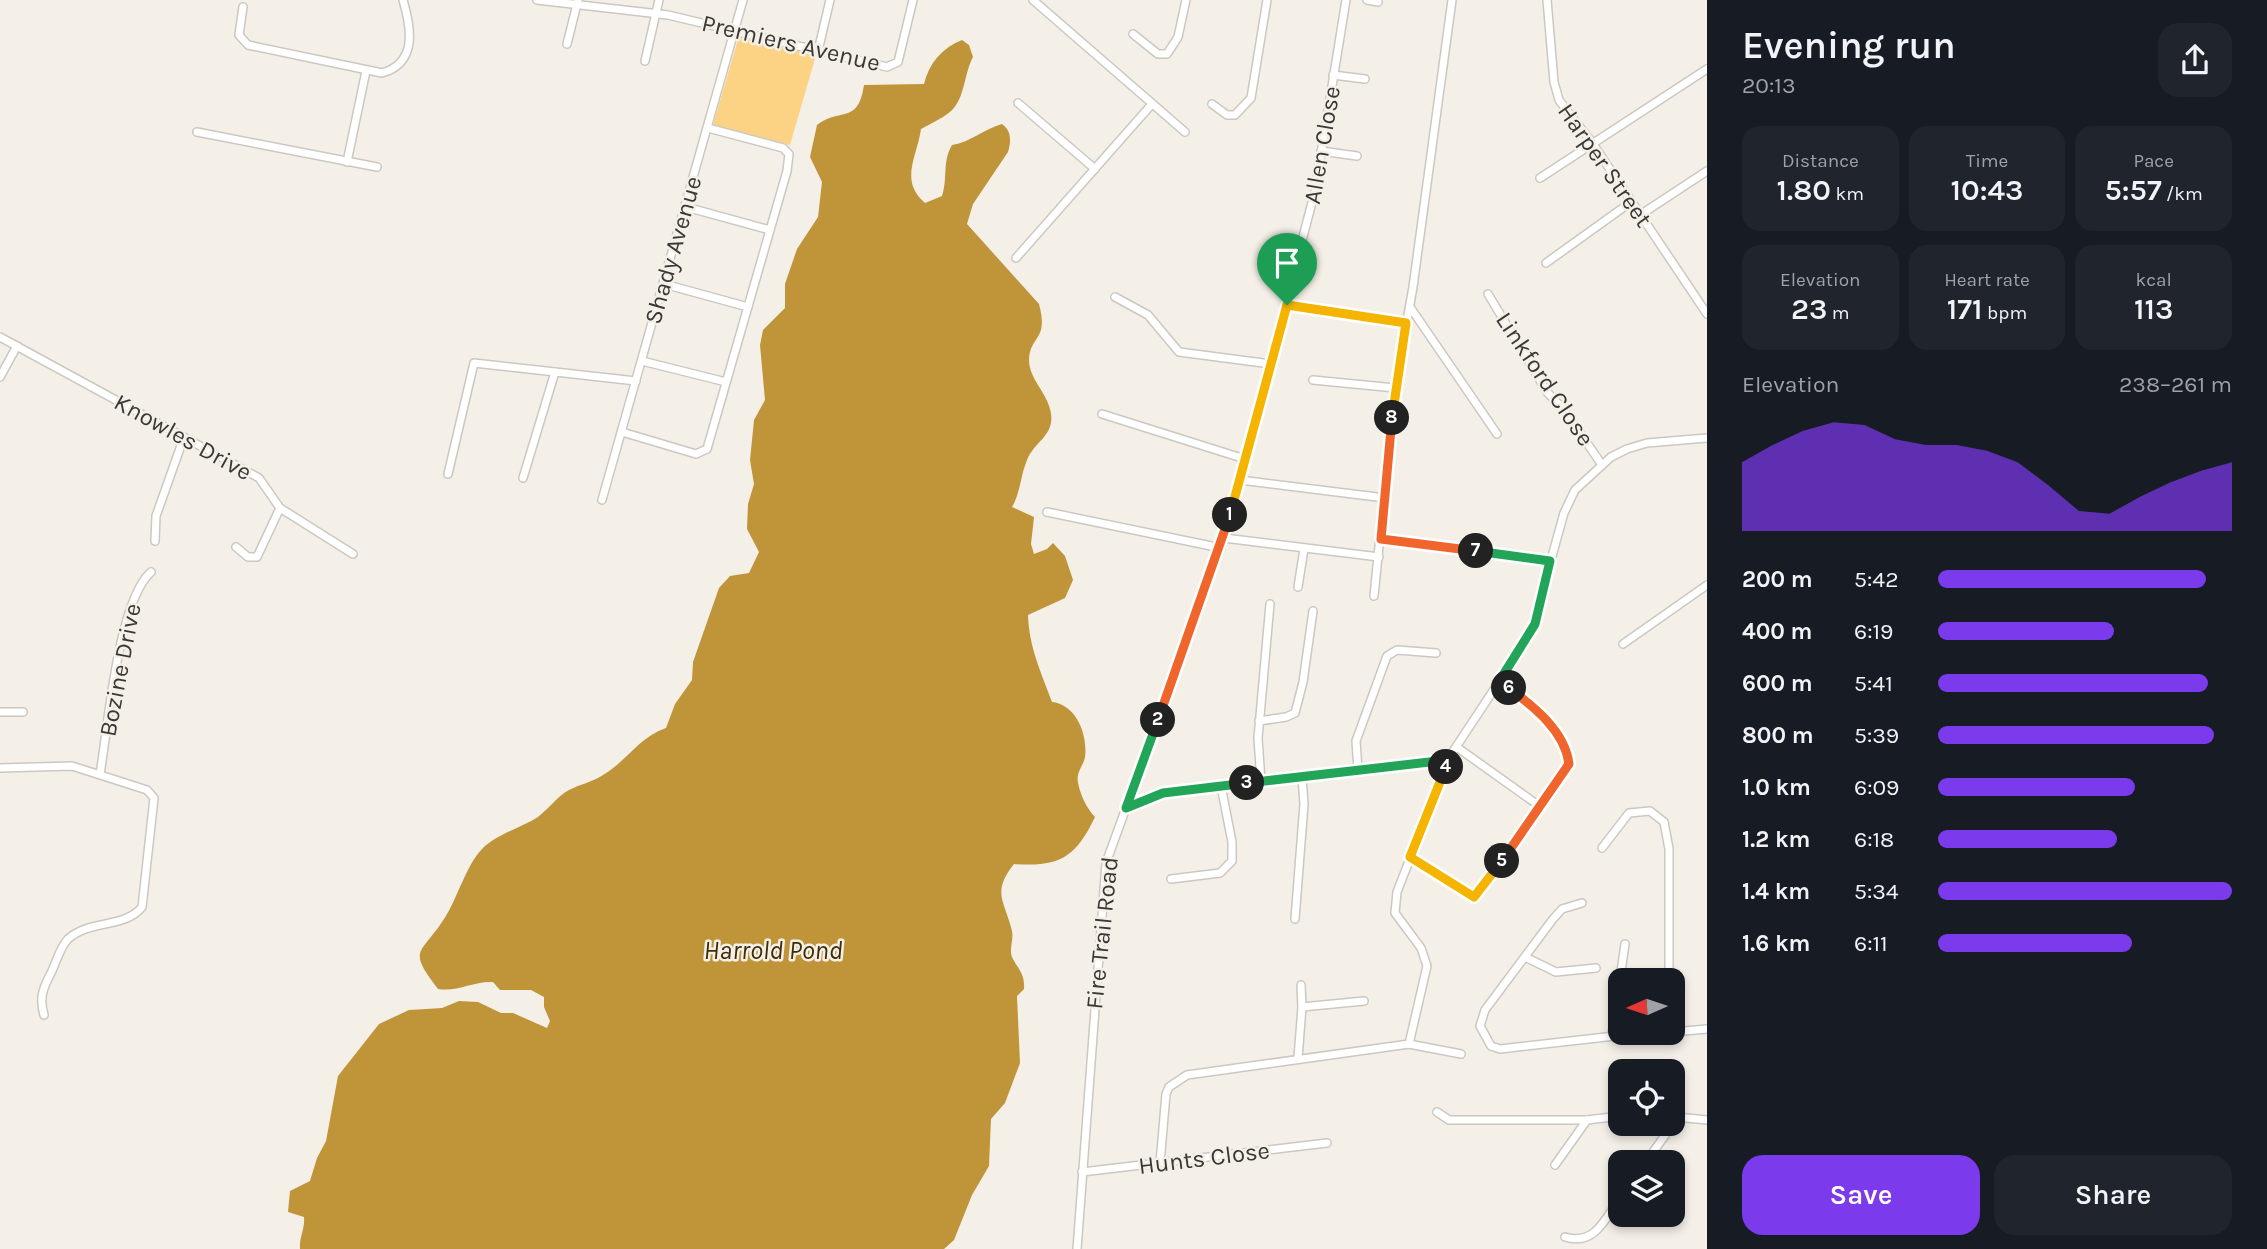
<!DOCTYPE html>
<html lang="en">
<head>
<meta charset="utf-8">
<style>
  body { margin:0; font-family:Karla,sans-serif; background:#20242c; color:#f1f3f6; height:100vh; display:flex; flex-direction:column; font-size:26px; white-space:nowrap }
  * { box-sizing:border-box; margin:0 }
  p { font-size:23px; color:#9ea1a6 }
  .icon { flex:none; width:38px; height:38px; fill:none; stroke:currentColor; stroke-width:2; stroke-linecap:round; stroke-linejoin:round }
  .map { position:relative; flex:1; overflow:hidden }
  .details { display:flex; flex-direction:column; background:#171b24; width:560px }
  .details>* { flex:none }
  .needle { width:46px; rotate:267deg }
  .buttons { position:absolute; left:1608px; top:968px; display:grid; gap:14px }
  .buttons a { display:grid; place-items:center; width:77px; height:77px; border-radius:14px; background:#171b24; box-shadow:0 4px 10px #0003; font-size:35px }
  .pin { position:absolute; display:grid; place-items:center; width:60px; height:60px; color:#fff; margin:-72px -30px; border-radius:50% 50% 50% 0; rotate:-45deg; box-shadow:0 0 7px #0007 }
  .pin .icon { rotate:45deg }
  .km { position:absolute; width:35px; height:35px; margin:-18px; border-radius:50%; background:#222; color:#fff; font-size:19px; line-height:35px; text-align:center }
  .round { display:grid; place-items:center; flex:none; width:74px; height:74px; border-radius:21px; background:#20242c }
  .summary { display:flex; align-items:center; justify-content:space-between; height:119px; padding:0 35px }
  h1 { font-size:38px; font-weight:600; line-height:52px }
  .metrics { display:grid; grid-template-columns:repeat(3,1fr); gap:10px; height:119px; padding:7px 35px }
  .metrics div { display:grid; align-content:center; border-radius:18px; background:#20242c; text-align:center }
  .metrics b { font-size:30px; font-weight:600 }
  .metrics small { font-size:19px; font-weight:400 }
  .metrics p { font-size:19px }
  .chart { height:196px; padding:14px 35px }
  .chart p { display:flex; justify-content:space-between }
  .chart svg { width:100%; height:126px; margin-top:7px; fill:#7c3aed; opacity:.7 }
  .button { display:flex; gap:14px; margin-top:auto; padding:14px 35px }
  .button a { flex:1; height:80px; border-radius:21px; background:#7c3aed; color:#fff; font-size:28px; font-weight:600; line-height:80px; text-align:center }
  .button a+a { background:#20242c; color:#f1f3f6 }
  ul { padding:0 35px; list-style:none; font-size:23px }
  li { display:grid; grid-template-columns:112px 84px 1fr; align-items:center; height:52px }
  li i { height:18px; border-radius:9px; background:#7c3aed }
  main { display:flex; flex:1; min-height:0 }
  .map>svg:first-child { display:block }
  .green { fill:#fcd285 }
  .water { fill:#c09439 }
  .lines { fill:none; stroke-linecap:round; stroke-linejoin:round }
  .minor-casing { stroke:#ccc8c1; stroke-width:10 }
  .minor { stroke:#fff; stroke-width:7 }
  .split-1-casing { stroke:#fff; stroke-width:14 }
  .split-2-casing { stroke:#fff; stroke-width:14 }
  .split-3-casing { stroke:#fff; stroke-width:14 }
  .split-4-casing { stroke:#fff; stroke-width:14 }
  .split-5-casing { stroke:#fff; stroke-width:14 }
  .split-6-casing { stroke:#fff; stroke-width:14 }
  .split-7-casing { stroke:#fff; stroke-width:14 }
  .split-8-casing { stroke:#fff; stroke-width:14 }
  .split-9-casing { stroke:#fff; stroke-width:14 }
  .split-1 { stroke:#f5b400; stroke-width:9 }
  .split-2 { stroke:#f0652b; stroke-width:9 }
  .split-3 { stroke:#22a559; stroke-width:9 }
  .split-4 { stroke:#22a559; stroke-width:9 }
  .split-5 { stroke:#f5b400; stroke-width:9 }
  .split-6 { stroke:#f0652b; stroke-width:9 }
  .split-7 { stroke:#22a559; stroke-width:9 }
  .split-8 { stroke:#f0652b; stroke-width:9 }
  .split-9 { stroke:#f5b400; stroke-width:9 }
  .labels { text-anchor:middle; stroke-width:5; stroke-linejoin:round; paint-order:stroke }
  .street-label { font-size:24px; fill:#3a3835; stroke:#f4f0e8 }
  .water-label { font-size:26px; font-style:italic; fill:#3f2d05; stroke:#f4f0e8 }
</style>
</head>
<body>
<main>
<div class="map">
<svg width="1707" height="1249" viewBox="0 0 1707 1249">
  <rect width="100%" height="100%" fill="#f4f0e8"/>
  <path class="green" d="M739,36l77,19 -26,90 -77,-20z"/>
  <path class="water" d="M962,40l7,5 4,12c-9,16 -8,43 -23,55 -9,7 -20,12 -29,17 -4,28 -22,52 4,74l17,-7c6,-18 0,-34 10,-51 19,-3 32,-16 50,-21 10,7 9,18 6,28l-35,52 -6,20 72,80c10,37 -9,31 -10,56 0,18 17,32 21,49 7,26 -15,31 -23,51 -7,17 -6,31 -15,47l22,10 -3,27 3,10 13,-5 6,-6 12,13 8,24 -8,18 -37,17c1,32 13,57 24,87 23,2 36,31 33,55 -2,10 -9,14 -7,26 2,11 9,26 17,34 -20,42 -37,50 -81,47 -23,29 -9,37 -2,67 2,9 -4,20 1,28 6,11 12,16 11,30l-7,7 3,67 -15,40 -14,16 -2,47 -17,29 -18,45 -10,9h-644c-1,-12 5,-19 4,-32l-16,-5 2,-21 20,-10 7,-23 9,-17 12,-65 41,-52 30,-14 33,-2 17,-7 19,1 23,11h12l34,15 3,-7 -6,-14v-10l-13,-7h-31l-7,-8c-20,-1 -35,10 -55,7 -31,-41 -18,-33 6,-70 14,-21 21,-52 38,-70 14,-14 35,-20 51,-29 13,-7 25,-25 36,-30 12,-6 23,-8 34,-15 25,-15 36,-38 63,-47l9,-24 17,-24 1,-18 26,-74 11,-12 19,-3 10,-21 -12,-23 1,-25 6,-20 -4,-24 4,-40 11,-20 -5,-55 3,-15 22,-22v-24l12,-35 21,-32 4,-35 -12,-25 7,-32c24,-18 41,0 47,-40l60,-1c5,-21 18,-36 38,-44z"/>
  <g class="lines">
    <defs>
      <g id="minor">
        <path d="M537,0l131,15 219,52 11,-5 15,-62"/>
        <path d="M1033,0l152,132"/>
        <path d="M1367,0l11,2"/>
        <path d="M1547,0l7,82 5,18 34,44 114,170"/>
        <path d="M243,7l-4,28 9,10 134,28c36,-10 29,-46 21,-73"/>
        <path d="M1133,34l25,20h9l11,-17 8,-37"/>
        <path d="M567,44l11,-44"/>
        <path d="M818,51l12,-51"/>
        <path d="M645,61l14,-61"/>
        <path d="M1333,75l32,4"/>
        <path d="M1018,103l77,66"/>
        <path d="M1212,104l15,11h8l16,-17 16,-98"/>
        <path d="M197,132l180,35"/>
        <path d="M1321,151l36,5"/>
        <path d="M347,162l19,-91"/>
        <path d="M1540,178l167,-109"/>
        <path d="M686,207l84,23"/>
        <path d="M1640,215l67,-44"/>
        <path d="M1016,258l136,-154"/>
        <path d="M1546,263l85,-61"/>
        <path d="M664,284l84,23"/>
        <path d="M1488,294l59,98 18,19 37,54"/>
        <path d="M1115,297l33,18 31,37 92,12"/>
        <path d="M1287,305l119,18"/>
        <path d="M1410,307l87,127"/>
        <path d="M0,337l259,141 21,30 73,46"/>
        <path d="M642,361l84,21"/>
        <path d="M0,377l17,-31"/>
        <path d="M1313,380l82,8"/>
        <path d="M1102,414l143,45"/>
        <path d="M622,432l74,22 11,-5 80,-278 2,-17 -6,-6 -75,-20"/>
        <path d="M448,474l26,-111 162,18"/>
        <path d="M523,478l32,-106"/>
        <path d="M1240,480l145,18"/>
        <path d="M602,500l141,-500"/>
        <path d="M1047,512l174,36"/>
        <path d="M1224,538l155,19"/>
        <path d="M1381,539l169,22"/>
        <path d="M155,541l1,-25 28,-79"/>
        <path d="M236,547l12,10h9l23,-49"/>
        <path d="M1298,587l6,-38"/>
        <path d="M1374,596l21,-208 18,-101 39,-287"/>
        <path d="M1623,644l84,-59"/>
        <path d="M0,712h23"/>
        <path d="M1259,721l27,-4 9,-4 8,-31 10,-71"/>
        <path d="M1458,748l80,57"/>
        <path d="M0,768l72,-2 75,24 7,8 -12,109c-18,22 -52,12 -74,32 -8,8 -12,24 -17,34 -8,15 -12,25 -7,42"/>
        <path d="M1358,770l-2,-29 31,-85 10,-6 39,3"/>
        <path d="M100,774c8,-47 18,-173 51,-202"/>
        <path d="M1261,781l-3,-43 12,-134"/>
        <path d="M1127,808l36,-15 275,-33 12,-4 80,-121 34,-122 11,-23 36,-33 16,-8 20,-6 60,-5"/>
        <path d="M1602,848l27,-35 21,-2 14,11 5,27v131"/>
        <path d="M1411,857l63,40 95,-133c-4,-37 -42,-62 -69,-84"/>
        <path d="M1171,879l49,-6 12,-12v-19l-11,-56"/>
        <path d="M1582,903l-20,6 -9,10 -68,91 -5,16 11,20 9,3 115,-13"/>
        <path d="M1295,919l9,-115 -2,-27"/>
        <path d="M1625,944l-13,90 61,-2"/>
        <path d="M1525,957l31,15 40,-4"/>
        <path d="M1301,985l1,22"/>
        <path d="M1673,1032l34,-3"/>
        <path d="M1409,1044l18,-78 -6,-18 -26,-35 2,-21 53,-136"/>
        <path d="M1298,1058l4,-51 62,-6"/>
        <path d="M1437,1112l12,8h138l33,-4"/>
        <path d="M1676,1117l31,3"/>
        <path d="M1646,1162l32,-45"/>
        <path d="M1160,1163l6,-69 3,-7 18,-12 222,-31 52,10"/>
        <path d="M1555,1165l32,-45"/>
        <path d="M1082,1172l245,-29"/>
        <path d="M1565,1237c30,9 40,-18 55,-39"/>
        <path d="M1077,1249l29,-386 118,-325 91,-347 31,-191"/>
      </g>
    </defs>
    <use href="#minor" class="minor-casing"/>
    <use href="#minor" class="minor"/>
  </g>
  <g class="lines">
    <defs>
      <path id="split-1" d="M1230,515l57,-210"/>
      <path id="split-2" d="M1158,720l72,-205"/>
      <path id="split-3" d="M1158,720l-32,88 37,-15 84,-10"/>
      <path id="split-4" d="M1247,783l191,-22 12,-5 -4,11"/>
      <path id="split-5" d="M1446,767l-36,90 64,40 28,-36"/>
      <path id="split-6" d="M1502,861l67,-97c-4,-33 -35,-57 -60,-76"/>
      <path id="split-7" d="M1476,551l74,10 -15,63 -35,56 9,8"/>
      <path id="split-8" d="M1392,418l-11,121 95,12"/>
      <path id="split-9" d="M1287,305l119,18 -14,95"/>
    </defs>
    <use href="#split-1" class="split-1-casing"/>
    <use href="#split-2" class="split-2-casing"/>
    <use href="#split-3" class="split-3-casing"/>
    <use href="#split-4" class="split-4-casing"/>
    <use href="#split-5" class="split-5-casing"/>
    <use href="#split-6" class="split-6-casing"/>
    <use href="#split-7" class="split-7-casing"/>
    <use href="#split-8" class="split-8-casing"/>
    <use href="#split-9" class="split-9-casing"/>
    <use href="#split-1" class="split-1"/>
    <use href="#split-2" class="split-2"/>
    <use href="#split-3" class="split-3"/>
    <use href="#split-4" class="split-4"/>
    <use href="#split-5" class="split-5"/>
    <use href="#split-6" class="split-6"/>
    <use href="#split-7" class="split-7"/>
    <use href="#split-8" class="split-8"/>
    <use href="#split-9" class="split-9"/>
  </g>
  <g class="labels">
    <g class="street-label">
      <text transform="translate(791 43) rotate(13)" y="8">Premiers Avenue</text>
      <text transform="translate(1322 145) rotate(-80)" y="8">Allen Close</text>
      <text transform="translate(1605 165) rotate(55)" y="8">Harper Street</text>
      <text transform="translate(673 250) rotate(-74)" y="8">Shady Avenue</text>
      <text transform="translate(1545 379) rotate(56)" y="8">Linkford Close</text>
      <text transform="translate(183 437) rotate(29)" y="8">Knowles Drive</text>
      <text transform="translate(120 670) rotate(-79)" y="8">Bozine Drive</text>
      <text transform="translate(1102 933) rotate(-84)" y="8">Fire Trail Road</text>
      <text transform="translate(1204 1158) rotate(-7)" y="8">Hunts Close</text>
    </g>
    <g class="water-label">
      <text x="773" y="959">Harrold Pond</text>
    </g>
  </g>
</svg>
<div class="buttons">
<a><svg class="needle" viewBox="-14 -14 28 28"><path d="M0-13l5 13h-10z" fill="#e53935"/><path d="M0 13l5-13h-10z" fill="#9ea1a6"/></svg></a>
<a><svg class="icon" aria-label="locate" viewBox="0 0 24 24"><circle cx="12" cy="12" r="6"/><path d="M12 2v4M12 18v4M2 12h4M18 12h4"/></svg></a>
<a><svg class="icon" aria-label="layers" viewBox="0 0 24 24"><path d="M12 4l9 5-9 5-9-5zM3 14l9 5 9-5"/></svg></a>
</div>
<div class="pin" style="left:1287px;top:305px;background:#1e9e55"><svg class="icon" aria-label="arrive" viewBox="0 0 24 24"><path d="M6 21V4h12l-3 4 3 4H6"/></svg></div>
<b class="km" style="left:1230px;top:515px">1</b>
<b class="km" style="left:1158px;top:720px">2</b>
<b class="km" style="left:1247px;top:783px">3</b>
<b class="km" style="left:1446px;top:767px">4</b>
<b class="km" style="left:1502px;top:861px">5</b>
<b class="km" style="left:1509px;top:688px">6</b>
<b class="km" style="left:1476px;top:551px">7</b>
<b class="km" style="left:1392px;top:418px">8</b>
</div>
<section class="details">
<div class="summary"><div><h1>Evening run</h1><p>20:13</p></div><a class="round"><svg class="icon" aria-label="share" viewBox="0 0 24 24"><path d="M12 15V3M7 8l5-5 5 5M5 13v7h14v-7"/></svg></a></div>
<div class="metrics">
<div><p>Distance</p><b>1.80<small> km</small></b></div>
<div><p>Time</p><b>10:43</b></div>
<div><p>Pace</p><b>5:57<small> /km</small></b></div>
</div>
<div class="metrics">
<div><p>Elevation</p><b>23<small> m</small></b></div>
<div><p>Heart rate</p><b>171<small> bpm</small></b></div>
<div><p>kcal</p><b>113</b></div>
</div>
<div class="chart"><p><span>Elevation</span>238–261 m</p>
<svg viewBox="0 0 160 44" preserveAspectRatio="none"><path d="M0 44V20L10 14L20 9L30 6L40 7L50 12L60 14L70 14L80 16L90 20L100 28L110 37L120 38L130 32L140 27L150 23L160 20V44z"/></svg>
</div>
<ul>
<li><b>200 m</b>5:42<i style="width:91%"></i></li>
<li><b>400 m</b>6:19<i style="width:60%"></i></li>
<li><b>600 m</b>5:41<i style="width:92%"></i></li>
<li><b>800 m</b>5:39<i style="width:94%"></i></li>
<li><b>1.0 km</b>6:09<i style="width:67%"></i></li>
<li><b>1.2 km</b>6:18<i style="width:61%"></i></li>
<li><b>1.4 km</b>5:34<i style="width:100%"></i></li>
<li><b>1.6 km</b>6:11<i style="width:66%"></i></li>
</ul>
<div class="button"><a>Save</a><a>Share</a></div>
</section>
</main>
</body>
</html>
